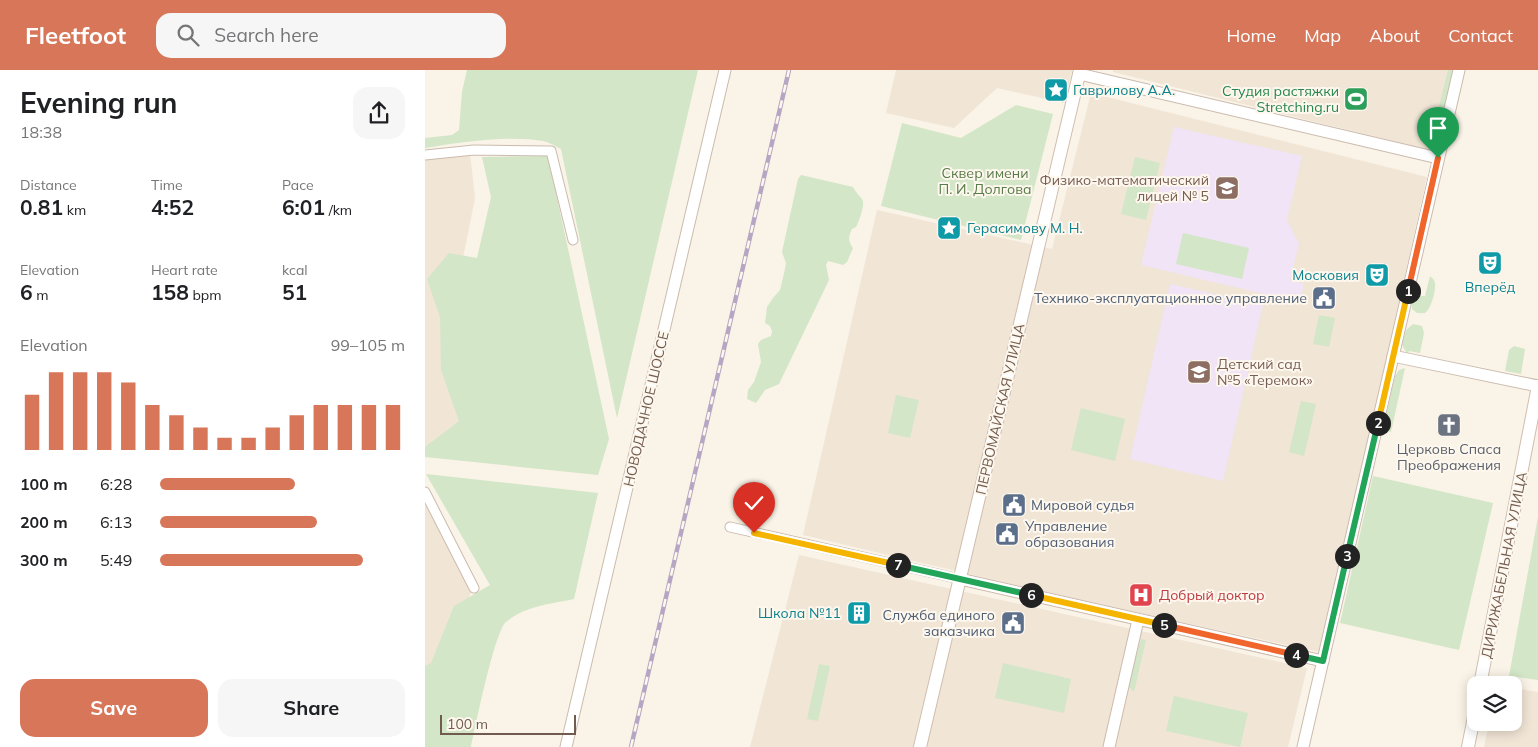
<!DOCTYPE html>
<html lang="en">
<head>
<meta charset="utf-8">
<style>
  body { margin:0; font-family:Mulish,sans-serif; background:#f6f6f6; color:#202124; height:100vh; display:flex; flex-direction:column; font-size:19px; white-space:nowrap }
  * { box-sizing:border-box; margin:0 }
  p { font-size:16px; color:#757577 }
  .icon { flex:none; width:28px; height:28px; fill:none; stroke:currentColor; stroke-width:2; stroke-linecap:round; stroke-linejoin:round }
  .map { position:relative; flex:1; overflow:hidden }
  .panel { display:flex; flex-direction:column; background:#fff; width:425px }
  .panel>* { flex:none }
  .controls { position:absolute; left:1042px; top:606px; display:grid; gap:10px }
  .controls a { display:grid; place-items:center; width:55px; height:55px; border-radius:10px; background:#fff; box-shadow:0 2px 12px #0003; font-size:25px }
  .scale { position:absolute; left:15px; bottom:12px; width:136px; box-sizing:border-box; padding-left:5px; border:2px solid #715b4e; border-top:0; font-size:14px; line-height:18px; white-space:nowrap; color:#715b4e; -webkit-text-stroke:4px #fdf7ed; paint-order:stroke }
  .pin { position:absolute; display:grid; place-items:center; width:42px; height:42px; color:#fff; margin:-51px -21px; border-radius:50% 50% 50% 0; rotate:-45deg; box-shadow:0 0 5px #0007 }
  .pin .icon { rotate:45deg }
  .km { position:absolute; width:25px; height:25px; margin:-12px; border-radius:50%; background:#222; color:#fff; font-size:14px; line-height:25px; text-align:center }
  .round { display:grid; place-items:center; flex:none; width:52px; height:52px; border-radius:15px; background:#f6f6f6 }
  .head { display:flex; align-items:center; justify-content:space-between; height:85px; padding:0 20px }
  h1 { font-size:28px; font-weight:700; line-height:38px }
  .stats { display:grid; grid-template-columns:repeat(3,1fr); gap:8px; height:85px; padding:5px 20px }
  .stats div { display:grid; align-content:center }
  .stats b { font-size:21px; font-weight:700 }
  .stats small { font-size:14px; font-weight:400 }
  .stats p { font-size:14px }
  .chart { height:140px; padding:10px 20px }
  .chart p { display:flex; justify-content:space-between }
  .chart svg { width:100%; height:90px; margin-top:5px; stroke:#d77659; stroke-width:6 }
  .cta { display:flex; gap:10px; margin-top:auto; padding:10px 20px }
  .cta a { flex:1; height:58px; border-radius:15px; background:#d77659; color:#fff; font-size:20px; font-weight:700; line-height:58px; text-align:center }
  .cta a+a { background:#f6f6f6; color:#202124 }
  ul { padding:0 20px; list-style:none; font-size:16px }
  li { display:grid; grid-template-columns:80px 60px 1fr; align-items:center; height:38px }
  li i { height:12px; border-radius:6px; background:#d77659 }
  header { display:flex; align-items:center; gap:30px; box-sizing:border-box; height:70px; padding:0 25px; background:#d77659; color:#fff }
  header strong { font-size:24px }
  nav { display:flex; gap:28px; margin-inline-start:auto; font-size:18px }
  .search { width:350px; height:45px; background:#f6f6f6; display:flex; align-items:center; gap:12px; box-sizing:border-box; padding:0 18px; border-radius:15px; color:#757577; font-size:19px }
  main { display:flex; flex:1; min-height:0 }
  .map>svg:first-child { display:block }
  .residential { fill:#f1e5d6 }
  .education { fill:#f0e4f6 }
  .green { fill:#d3e6c7 }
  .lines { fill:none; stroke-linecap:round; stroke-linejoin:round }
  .minor-casing { stroke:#cbbbae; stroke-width:11 }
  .tertiary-casing { stroke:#cbbbae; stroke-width:13 }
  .secondary-casing { stroke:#cfbdaf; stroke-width:14 }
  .minor { stroke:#fff; stroke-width:9 }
  .tertiary { stroke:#fff; stroke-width:11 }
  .secondary { stroke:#fff; stroke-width:12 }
  .rail-casing { stroke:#b6a6c3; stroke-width:4.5 }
  .rail { stroke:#fdf7ed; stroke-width:2.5; stroke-dasharray:8; stroke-linecap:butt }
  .split-1-casing { stroke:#fff; stroke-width:10 }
  .split-2-casing { stroke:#fff; stroke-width:10 }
  .split-3-casing { stroke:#fff; stroke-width:10 }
  .split-4-casing { stroke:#fff; stroke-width:10 }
  .split-5-casing { stroke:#fff; stroke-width:10 }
  .split-6-casing { stroke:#fff; stroke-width:10 }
  .split-7-casing { stroke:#fff; stroke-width:10 }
  .split-8-casing { stroke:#fff; stroke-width:10 }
  .split-1 { stroke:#f0652b; stroke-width:6 }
  .split-2 { stroke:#f5b400; stroke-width:6 }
  .split-3 { stroke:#22a559; stroke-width:6 }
  .split-4 { stroke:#22a559; stroke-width:6 }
  .split-5 { stroke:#f0652b; stroke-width:6 }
  .split-6 { stroke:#f5b400; stroke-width:6 }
  .split-7 { stroke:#22a559; stroke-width:6 }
  .split-8 { stroke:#f5b400; stroke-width:6 }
  .labels { text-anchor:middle; stroke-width:4; stroke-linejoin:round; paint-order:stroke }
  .culture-label { font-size:14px; fill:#0d838f; stroke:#fdf7ed; text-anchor:start }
  .leisure-label { font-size:14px; fill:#27864d; stroke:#fdf7ed; text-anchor:end }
  .park-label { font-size:14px; fill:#587b4a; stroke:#fdf7ed }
  .education-label { font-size:14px; fill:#785e54; stroke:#fdf7ed; text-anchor:end }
  .service-label { font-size:14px; fill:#4e5e75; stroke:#fdf7ed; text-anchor:end }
  .street-label { font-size:14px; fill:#715b4e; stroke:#fdf7ed }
  .worship-label { font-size:14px; fill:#5b616d; stroke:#fdf7ed }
  .health-label { font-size:14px; fill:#be3a42; stroke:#fdf7ed; text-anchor:start }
</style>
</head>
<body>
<header>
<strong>Fleetfoot</strong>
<div class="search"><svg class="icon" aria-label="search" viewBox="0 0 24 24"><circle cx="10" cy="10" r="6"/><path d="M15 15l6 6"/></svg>Search here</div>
<nav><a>Home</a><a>Map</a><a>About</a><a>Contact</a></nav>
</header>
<main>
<section class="panel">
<div class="head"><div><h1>Evening run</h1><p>18:38</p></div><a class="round"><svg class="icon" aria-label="share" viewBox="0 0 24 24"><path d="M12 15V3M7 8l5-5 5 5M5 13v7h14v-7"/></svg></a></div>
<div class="stats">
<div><p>Distance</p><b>0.81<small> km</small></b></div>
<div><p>Time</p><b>4:52</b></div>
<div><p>Pace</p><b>6:01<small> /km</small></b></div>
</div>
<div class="stats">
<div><p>Elevation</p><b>6<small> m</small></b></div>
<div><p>Heart rate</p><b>158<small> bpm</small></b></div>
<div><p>kcal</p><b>51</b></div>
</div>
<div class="chart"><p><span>Elevation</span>99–105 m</p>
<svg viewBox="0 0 160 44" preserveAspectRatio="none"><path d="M5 44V17M15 44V6M25 44V6M35 44V6M45 44V11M55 44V22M65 44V27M75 44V33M85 44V38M95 44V38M105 44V33M115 44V27M125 44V22M135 44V22M145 44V22M155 44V22"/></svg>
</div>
<ul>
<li><b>100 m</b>6:28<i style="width:55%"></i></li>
<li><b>200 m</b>6:13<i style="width:64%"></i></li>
<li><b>300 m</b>5:49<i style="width:83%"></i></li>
</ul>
<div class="cta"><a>Save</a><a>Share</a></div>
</section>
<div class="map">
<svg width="1113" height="677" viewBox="0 0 1113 677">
  <rect width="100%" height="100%" fill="#faf3e7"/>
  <g class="residential">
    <path d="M471,0h176l-8,33 -67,-15 -43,40 -68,-15z"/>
    <path d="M688,0h344l-19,82 -325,-80z"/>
    <path d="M666,23l336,84 -107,475 -214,-46 -303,-71 74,-325 175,39z"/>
    <path d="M45,83l5,45 -29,145 37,81 -58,24v-289z"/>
    <path d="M0,429l47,91 -26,66 -21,19z"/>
    <path d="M374,485l508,113 -19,79h-538z"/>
    <path d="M1089,618l24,4v55h-54l5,-24 25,-1z"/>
  </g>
  <g class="education">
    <path d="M749,57l128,29 -15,64 12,24 -9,36 14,4 -3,12 -13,-3 -2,6 -145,-34z"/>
    <path d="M745,214l93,21 -40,176 -93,-22z"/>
  </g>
  <g class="green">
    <path d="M42,0h231l-81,348 -56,-269c-6,-3 -12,-7 -18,-8 -35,-6 -83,1 -118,7v-10l27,-3 7,-5 3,-38z"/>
    <path d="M1023,0h7l-16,67 -7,-2z"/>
    <path d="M591,35l37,9 -32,126 -140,-34 21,-83 59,15z"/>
    <path d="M123,86l61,283 -11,36 -173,-18v-10l34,-26 -18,-51 -1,-53 -13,-38 22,-26 28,5 14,-61 -9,-40z"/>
    <path d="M710,87l25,6 -14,57 -25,-6z"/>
    <path d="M376,105l52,12c2,5 8,10 10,14 1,7 -4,20 -7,26l-4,2c-4,8 -4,12 1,19l-6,14 -4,3 -15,-4 -2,4 3,15 -50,104 -14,6 -9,13 -9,-4 1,-9 6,-8 7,-20 -3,-18 3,-4 10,-4 1,-5 -2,-5 -5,-3 2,-16 6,-9 7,-8 5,-21 1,-6 -4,-11 16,-73z"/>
    <path d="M758,163l66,15 -7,31 -66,-15z"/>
    <path d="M1005,206c3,3 4,3 5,7 1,8 -4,26 -10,30h-8l-5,-4v-8l5,-5h8z"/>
    <path d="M894,245l16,3 -6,29 -16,-3z"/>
    <path d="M988,254l9,2 2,7 -4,20 -11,-2 -1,2 -2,-1 -4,-7 4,-15z"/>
    <path d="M1089,276l11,3 -4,25 -16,-3 4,-21z"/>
    <path d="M980,298l-14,64 -8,-2 12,-54 4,-6z"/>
    <path d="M471,325l23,5 -9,38 -22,-5z"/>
    <path d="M876,331l15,3 -12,52 -15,-4z"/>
    <path d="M656,338l44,11 -10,42 -44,-11z"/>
    <path d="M1,404l172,19 -24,106c-24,5 -49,7 -68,23 -11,8 -31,106 -35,125h-46v-81l6,-3 23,-57 36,-21z"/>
    <path d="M948,406l120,27 -34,147 -119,-27z"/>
    <path d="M1113,447v163l-29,-4z"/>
    <path d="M716,569l5,1 -12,52 -6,-6z"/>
    <path d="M578,593l68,16 -7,34 -69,-15z"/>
    <path d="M394,594l11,2 -12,55 -11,-2z"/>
    <path d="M749,626l74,17 -8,34 -74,-16z"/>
  </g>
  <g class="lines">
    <defs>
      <g id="minor">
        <path d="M0,85l49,-5 77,1 22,89"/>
        <path d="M0,422l49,96"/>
        <path d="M305,457l230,52"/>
      </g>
      <g id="tertiary">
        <path d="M654,4l359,84"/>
        <path d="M968,286l145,30"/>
        <path d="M535,509l363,82"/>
        <path d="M141,677l159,-677"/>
        <path d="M684,677l29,-127"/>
        <path d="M878,677l156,-677"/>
      </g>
      <g id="secondary">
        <path d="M1055,615l58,-299"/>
        <path d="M495,677l160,-677"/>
        <path d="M1043,677l8,-40"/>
      </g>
    </defs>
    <use href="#minor" class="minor-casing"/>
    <use href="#tertiary" class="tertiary-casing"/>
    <use href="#secondary" class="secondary-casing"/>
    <use href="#minor" class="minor"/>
    <use href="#tertiary" class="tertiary"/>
    <use href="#secondary" class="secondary"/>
    <defs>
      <path id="rail" d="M206,677l158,-677"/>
    </defs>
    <use href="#rail" class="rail-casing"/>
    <use href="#rail" class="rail"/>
  </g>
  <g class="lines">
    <defs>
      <path id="split-1" d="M983,221l30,-133"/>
      <path id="split-2" d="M953,353l30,-132"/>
      <path id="split-3" d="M922,486l31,-133"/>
      <path id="split-4" d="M871,585l27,6 24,-105"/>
      <path id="split-5" d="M739,555l132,30"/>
      <path id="split-6" d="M606,525l133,30"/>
      <path id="split-7" d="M473,495l133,30"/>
      <path id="split-8" d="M329,463l144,32"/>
    </defs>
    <use href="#split-1" class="split-1-casing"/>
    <use href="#split-2" class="split-2-casing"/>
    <use href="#split-3" class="split-3-casing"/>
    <use href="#split-4" class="split-4-casing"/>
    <use href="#split-5" class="split-5-casing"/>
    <use href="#split-6" class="split-6-casing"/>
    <use href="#split-7" class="split-7-casing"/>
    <use href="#split-8" class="split-8-casing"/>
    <use href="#split-1" class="split-1"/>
    <use href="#split-2" class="split-2"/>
    <use href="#split-3" class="split-3"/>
    <use href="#split-4" class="split-4"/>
    <use href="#split-5" class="split-5"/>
    <use href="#split-6" class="split-6"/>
    <use href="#split-7" class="split-7"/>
    <use href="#split-8" class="split-8"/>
  </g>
  <defs>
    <symbol id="sight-square" viewBox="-11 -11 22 22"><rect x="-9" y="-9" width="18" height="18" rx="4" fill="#0f9aa8" stroke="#fdf7ed"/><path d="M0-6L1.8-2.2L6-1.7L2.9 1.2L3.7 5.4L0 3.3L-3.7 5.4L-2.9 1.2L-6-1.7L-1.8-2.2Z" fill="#fff"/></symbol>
    <symbol id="stadium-square" viewBox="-11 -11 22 22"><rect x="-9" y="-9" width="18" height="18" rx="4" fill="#2e9e5b" stroke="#fdf7ed"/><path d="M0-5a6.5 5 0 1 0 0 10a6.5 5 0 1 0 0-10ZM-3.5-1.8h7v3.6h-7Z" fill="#fff"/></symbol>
    <symbol id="school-square" viewBox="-11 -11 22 22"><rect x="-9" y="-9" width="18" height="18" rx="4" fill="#8d6e63" stroke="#fdf7ed"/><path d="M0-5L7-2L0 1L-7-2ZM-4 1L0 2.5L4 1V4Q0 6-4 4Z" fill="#fff"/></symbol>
    <symbol id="theatre-square" viewBox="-11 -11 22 22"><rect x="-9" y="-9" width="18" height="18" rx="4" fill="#0f9aa8" stroke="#fdf7ed"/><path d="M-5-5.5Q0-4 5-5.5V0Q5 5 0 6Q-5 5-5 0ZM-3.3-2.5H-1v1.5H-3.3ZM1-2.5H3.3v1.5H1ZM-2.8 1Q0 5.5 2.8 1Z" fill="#fff"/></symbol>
    <symbol id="civic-square" viewBox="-11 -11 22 22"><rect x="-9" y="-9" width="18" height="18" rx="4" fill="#5c6f8a" stroke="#fdf7ed"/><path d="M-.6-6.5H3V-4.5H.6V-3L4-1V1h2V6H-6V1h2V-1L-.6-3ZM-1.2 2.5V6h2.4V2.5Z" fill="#fff"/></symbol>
    <symbol id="church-square" viewBox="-11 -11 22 22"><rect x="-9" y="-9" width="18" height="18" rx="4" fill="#6b7280" stroke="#fdf7ed"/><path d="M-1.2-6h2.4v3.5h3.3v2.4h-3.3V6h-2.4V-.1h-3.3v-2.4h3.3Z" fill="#fff"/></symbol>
    <symbol id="hospital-square" viewBox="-11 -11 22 22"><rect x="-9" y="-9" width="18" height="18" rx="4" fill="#e0444e" stroke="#fdf7ed"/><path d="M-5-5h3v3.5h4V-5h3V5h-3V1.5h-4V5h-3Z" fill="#fff"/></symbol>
    <symbol id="building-square" viewBox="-11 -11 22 22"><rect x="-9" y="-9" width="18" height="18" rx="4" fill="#0f9aa8" stroke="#fdf7ed"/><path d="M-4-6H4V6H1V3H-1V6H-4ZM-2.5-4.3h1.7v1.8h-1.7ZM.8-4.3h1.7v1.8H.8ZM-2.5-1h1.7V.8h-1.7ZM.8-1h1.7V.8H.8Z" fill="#fff"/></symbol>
  </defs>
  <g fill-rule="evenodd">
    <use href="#sight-square" x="617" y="6" width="28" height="28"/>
    <use href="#stadium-square" x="917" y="15" width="28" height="28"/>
    <use href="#school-square" x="788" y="104" width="28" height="28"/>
    <use href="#sight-square" x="510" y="144" width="28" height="28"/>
    <use href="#theatre-square" x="1051" y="179" width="28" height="28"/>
    <use href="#theatre-square" x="938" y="191" width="28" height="28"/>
    <use href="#civic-square" x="885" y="214" width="28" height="28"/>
    <use href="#school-square" x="760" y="288" width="28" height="28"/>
    <use href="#church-square" x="1010" y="341" width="28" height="28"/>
    <use href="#civic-square" x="575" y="421" width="28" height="28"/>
    <use href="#civic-square" x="568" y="450" width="28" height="28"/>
    <use href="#hospital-square" x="702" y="511" width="28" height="28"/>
    <use href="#building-square" x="420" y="529" width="28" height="28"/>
    <use href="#civic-square" x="574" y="539" width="28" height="28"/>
  </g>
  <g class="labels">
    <g class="culture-label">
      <text x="648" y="25">Гаврилову А.А.</text>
      <text x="542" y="163">Герасимову М. Н.</text>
      <text x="934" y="210" text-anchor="end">Московия</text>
      <text x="1065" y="222" text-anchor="middle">Вперёд</text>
      <text x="416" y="548" text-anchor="end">Школа №11</text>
    </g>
    <g class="leisure-label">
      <text x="914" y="26">Студия растяжки<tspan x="914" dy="16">Stretching.ru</tspan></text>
    </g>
    <g class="park-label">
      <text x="560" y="108">Сквер имени<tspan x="560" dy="16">П. И. Долгова</tspan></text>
    </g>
    <g class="education-label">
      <text x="784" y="115">Физико-математический<tspan x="784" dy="16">лицей № 5</tspan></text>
      <text x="792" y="299" text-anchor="start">Детский сад<tspan x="792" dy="16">№5 «Теремок»</tspan></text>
    </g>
    <g class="service-label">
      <text x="882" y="233">Технико-эксплуатационное управление</text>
      <text x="606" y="440" text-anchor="start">Мировой судья</text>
      <text x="600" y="461" text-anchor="start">Управление<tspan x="600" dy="16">образования</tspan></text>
      <text x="570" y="550">Служба единого<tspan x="570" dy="16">заказчика</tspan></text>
    </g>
    <g class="street-label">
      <text transform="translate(221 339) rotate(-77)" y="5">НОВОДАЧНОЕ ШОССЕ</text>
      <text transform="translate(575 339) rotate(-77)" y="5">ПЕРВОМАЙСКАЯ УЛИЦА</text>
      <text transform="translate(1079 495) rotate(-79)" y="5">ДИРИЖАБЕЛЬНАЯ УЛИЦА</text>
    </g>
    <g class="worship-label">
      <text x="1024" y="384">Церковь Спаса<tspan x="1024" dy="16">Преображения</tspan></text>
    </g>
    <g class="health-label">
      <text x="734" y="530">Добрый доктор</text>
    </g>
  </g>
</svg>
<div class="controls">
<a><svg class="icon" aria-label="layers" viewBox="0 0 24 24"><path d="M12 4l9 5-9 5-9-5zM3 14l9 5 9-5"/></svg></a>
</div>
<div class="scale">100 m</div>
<div class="pin" style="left:1013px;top:88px;background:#1e9e55"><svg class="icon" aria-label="arrive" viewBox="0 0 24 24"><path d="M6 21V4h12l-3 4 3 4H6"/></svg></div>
<div class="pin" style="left:329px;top:463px;background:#d93025"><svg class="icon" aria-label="check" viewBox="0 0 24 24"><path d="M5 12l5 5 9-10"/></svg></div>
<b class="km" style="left:983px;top:221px">1</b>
<b class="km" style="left:953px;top:353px">2</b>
<b class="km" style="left:922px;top:486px">3</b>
<b class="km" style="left:871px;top:585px">4</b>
<b class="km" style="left:739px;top:555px">5</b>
<b class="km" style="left:606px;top:525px">6</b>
<b class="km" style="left:473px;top:495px">7</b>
</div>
</main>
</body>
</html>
